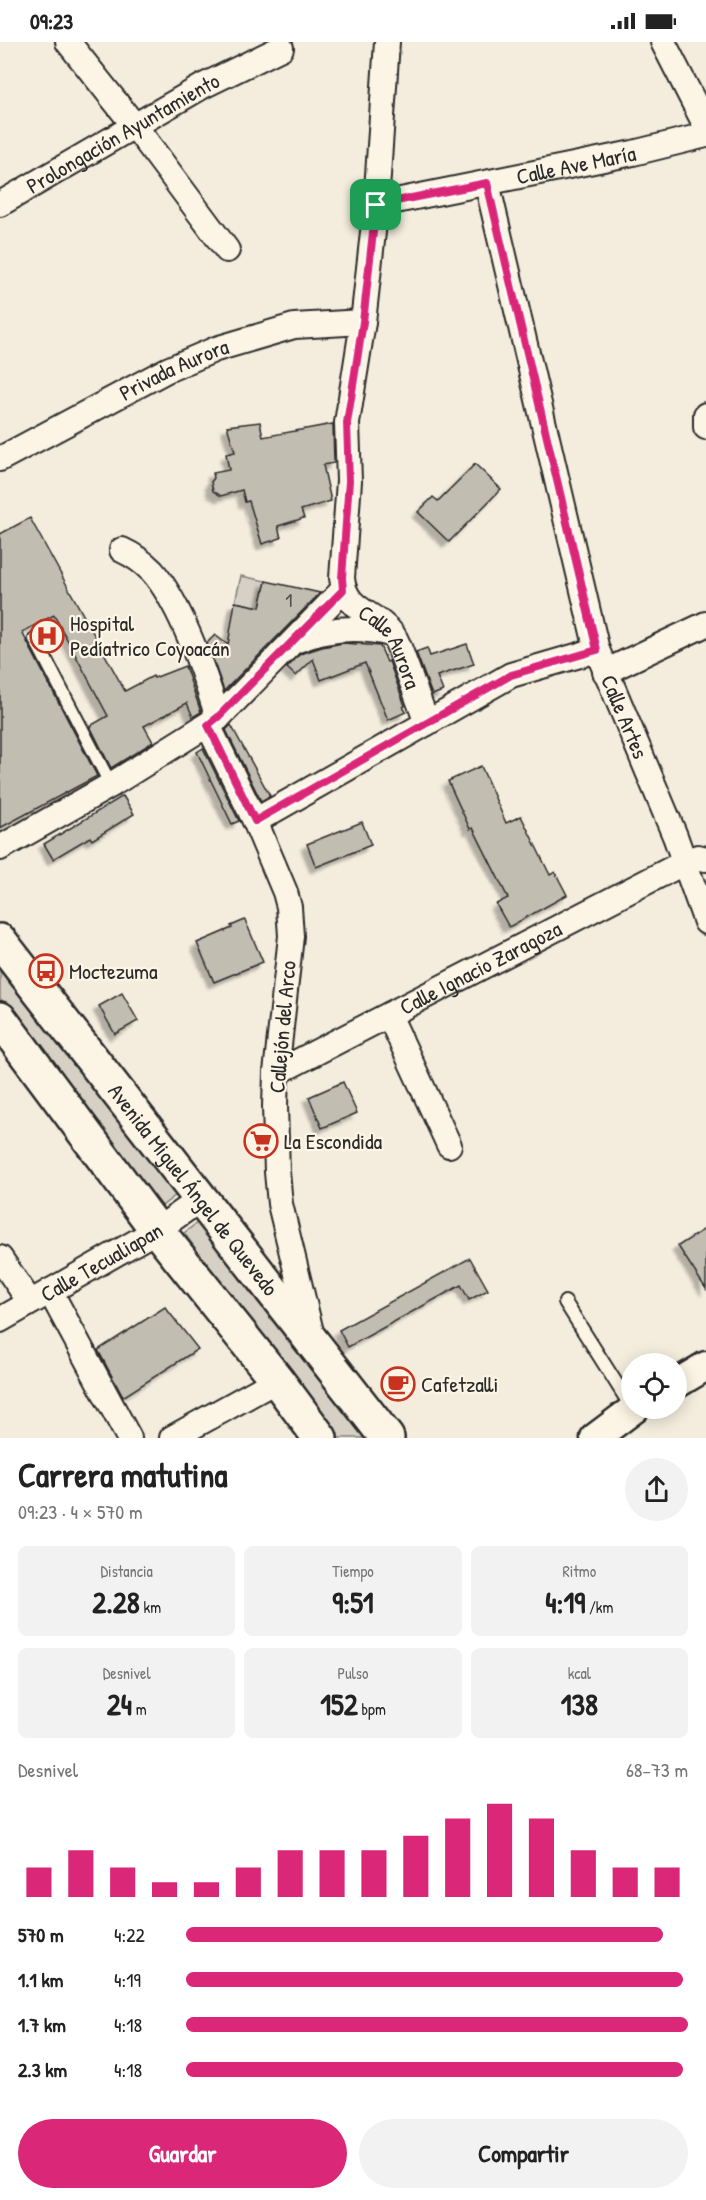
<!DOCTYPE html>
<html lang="es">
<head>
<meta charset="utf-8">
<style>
  body { margin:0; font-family:"Patrick Hand",sans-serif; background:#f2f2f2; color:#222; height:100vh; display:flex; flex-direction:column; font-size:22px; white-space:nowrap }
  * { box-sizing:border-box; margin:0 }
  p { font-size:20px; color:#767676 }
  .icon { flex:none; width:33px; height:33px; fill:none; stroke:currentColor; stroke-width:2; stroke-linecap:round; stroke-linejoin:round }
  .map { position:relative; height:1396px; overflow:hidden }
  .drawer { display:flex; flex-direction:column; background:#fff; flex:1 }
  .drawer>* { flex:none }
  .fabs { position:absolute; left:621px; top:1311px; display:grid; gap:12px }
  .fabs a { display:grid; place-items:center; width:66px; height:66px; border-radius:50%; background:#fff; box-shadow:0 3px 15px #0003; font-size:30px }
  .pin { position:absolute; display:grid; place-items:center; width:51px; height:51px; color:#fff; margin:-26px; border-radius:12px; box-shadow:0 3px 9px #0006 }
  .round { display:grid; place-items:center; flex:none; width:63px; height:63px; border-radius:32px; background:#f2f2f2 }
  .overview { display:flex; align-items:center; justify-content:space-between; height:102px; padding:0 18px }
  h1 { font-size:33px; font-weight:700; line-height:45px }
  .metrics { display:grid; grid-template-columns:repeat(3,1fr); gap:9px; height:102px; padding:6px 18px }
  .metrics div { display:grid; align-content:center; border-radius:9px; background:#f2f2f2; text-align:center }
  .metrics b { font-size:30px; font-weight:700 }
  .metrics small { font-size:16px; font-weight:400 }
  .metrics p { font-size:16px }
  .chart { height:168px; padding:12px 18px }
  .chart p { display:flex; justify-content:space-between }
  .chart svg { width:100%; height:108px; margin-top:6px; stroke:#db2777; stroke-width:6 }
  .action { display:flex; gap:12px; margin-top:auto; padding:12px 18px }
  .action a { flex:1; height:69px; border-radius:36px; background:#db2777; color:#fff; font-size:24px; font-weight:700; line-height:69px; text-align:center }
  .action a+a { background:#f2f2f2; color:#222 }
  ul { padding:0 18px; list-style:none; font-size:20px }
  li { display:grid; grid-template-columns:96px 72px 1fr; align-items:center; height:45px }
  li i { height:15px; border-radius:8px; background:#db2777 }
  .status { display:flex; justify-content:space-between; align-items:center; height:42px; padding:0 30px; background:#fff; direction:ltr }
  .status svg { height:16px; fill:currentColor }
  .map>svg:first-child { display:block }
  .green { fill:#d6d1c4; stroke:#807e78; stroke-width:1.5 }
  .building { fill:#c2bdb1; stroke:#2b2b2b; stroke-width:1.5; filter:url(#shadow) }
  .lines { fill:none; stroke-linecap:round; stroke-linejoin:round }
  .service-casing { stroke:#2b2b2b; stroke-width:16 }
  .minor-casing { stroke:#2b2b2b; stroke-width:28 }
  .tertiary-casing { stroke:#2b2b2b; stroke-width:33 }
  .secondary-casing { stroke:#2b2b2b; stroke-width:38 }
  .service { stroke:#fcf5e5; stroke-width:12 }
  .minor { stroke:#fcf5e5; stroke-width:24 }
  .tertiary { stroke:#fcf5e5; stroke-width:28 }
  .secondary { stroke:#fcf5e5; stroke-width:33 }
  .route-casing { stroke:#fff; stroke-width:12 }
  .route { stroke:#db2777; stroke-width:8 }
  .labels { text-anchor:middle; stroke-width:4.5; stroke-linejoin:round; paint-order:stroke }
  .number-label { font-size:20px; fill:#51504c }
  .street-label { font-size:22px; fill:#2b2b2b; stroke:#fcf5e5 }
  .poi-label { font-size:22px; fill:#2b2b2b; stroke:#fcf5e5; text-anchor:start }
</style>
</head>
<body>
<div class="status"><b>09:23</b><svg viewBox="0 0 49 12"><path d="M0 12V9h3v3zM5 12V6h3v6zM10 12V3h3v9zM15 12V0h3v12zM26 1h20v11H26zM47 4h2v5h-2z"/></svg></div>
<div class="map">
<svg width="706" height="1396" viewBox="0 0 706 1396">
  <defs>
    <filter id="shadow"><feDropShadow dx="-5.5" dy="5.5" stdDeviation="1.5" flood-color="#0004"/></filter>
  </defs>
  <rect width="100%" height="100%" fill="#f4edde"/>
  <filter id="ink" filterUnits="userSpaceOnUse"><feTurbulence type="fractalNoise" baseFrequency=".0167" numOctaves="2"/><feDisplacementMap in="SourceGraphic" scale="12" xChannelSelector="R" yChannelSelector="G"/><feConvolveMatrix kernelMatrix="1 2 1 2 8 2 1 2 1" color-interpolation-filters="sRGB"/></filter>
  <g filter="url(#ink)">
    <g class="green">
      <path d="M241,534l25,5 -6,26 -25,-5z"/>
      <path d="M0,919l181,230 -23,18 -158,-211z"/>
      <path d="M202,1177l170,219h-35l-153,-205z"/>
    </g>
    <g class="building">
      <path d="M260,380l3,15 70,-13 1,39 -11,2 8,36 -30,9 3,8 -26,8 3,12 -19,6 -13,-43 -4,1 -3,-12 -21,6 -8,-5 -2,-9 3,-4 -1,-5 16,-3 -3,-16 9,-2 -8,-26z"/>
      <path d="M475,422l26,25 -52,53 -31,-30 15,-15 5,4z"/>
      <path d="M30,476l95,173 28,-15 1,2 31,-12 16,46 -8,5 -6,-14 -43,23 9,16 -42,26 -21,-42 18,-10 -54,-101 -32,17 75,144 -97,52v-294z"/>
      <path d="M266,539l54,12 -96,98 -17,-48 8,-8 13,10 7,-43 25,5z"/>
      <path d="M343,601l37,3 7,16 2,-1 16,45 -2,1 3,5 -18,8 -23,-57 -44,17 -8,-21 -17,17 -9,-8 13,-14 22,-7z"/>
      <path d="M467,602l7,20 -37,12 6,15 -11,4 -16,-43 11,-4 3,8z"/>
      <path d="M231,683l39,71 -9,5 -35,-71z"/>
      <path d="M203,706l36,73 -7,3 -35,-72z"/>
      <path d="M481,724l25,57 15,-7 29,59 5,-3 12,23 -58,32 -13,-23 12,-6 -35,-70 -3,1 -22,-48z"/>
      <path d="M123,754l11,18 -42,26 -2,-3 -37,22 -9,-15z"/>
      <path d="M362,780l9,23 -55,22 -9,-23z"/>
      <path d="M245,878l18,42 -49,20 -17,-39 35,-15 -1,-2z"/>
      <path d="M122,951l16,28 -23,13 -16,-28z"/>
      <path d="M343,1040l14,31 -35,15 -13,-31z"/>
      <path d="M706,1186v61l-28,-43z"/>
      <path d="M470,1216l18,32 -19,10 -8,-15 -113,62 -9,-17z"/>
      <path d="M165,1265l33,42 -75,48 -25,-47z"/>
    </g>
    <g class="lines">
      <defs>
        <g id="service">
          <path d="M35,597l76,146"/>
          <path d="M565,1260l67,106"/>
        </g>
        <g id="minor">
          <path d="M68,0l66,83 93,125"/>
          <path id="s1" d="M387,0l-11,163 -13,117 -16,101 2,58 -7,97c3,34 33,33 51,57 6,9 9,21 13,31 7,19 14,38 21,57"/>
          <path d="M663,0l43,84"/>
          <path id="s2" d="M487,141l110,467 78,186 31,86"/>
          <path id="s3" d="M0,162l203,-118 78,-38"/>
          <path id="s4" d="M376,163l257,-52 73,-18"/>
          <path d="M706,373v12"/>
          <path id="s5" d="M0,417l167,-89 49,-21 78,-23 69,-4"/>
          <path d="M122,508c11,5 21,12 30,21 29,33 53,104 66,147"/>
          <path d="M295,599c32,-13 62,-16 95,-7"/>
          <path d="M605,630l101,-48"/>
          <path d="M208,683l47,96 30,71 4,15 2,29 -15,137 -1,33 2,66 3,32 32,132"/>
          <path d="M255,779l256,-146 86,-25"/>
          <path d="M0,806l111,-63 107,-67 125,-128"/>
          <path d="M389,973l60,130"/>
          <path id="s6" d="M276,1031l407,-210 15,-6 8,2"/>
          <path d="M0,1216l30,44"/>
          <path d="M50,1249l79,147"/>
          <path id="s7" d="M0,1278l157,-90 44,-31"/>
          <path d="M172,1396l105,-58"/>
        </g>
        <g id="tertiary">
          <path d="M676,1342l30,-18"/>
          <path d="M595,1396l40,-30"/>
        </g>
        <g id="secondary">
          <path id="s8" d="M0,899l387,497"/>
          <path d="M0,977l157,211 120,150 43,58"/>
        </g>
      </defs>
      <use href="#service" class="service-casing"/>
      <use href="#minor" class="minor-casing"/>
      <use href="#tertiary" class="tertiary-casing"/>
      <use href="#secondary" class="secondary-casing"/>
      <use href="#service" class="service"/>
      <use href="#minor" class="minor"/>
      <use href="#tertiary" class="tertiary"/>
      <use href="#secondary" class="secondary"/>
    </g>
  </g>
  <g class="lines" filter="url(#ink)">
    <defs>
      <path id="route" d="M487,141l110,467 -86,25 -256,146 -47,-96 10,-8 125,-127 -1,-12 7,-97 -2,-58 16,-101 13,-117z"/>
    </defs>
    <use href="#route" class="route-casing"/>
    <use href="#route" class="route"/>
  </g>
  <defs>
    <symbol id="hospital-ring" viewBox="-11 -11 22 22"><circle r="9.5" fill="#fcf5e5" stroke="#c8321e" stroke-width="1.5"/><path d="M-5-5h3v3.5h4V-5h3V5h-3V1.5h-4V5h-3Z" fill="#c8321e"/></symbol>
    <symbol id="bus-ring" viewBox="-11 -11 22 22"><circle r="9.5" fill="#fcf5e5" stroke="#c8321e" stroke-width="1.5"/><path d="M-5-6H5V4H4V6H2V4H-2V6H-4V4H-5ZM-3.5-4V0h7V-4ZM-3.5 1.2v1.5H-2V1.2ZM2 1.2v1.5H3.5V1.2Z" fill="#c8321e"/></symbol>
    <symbol id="supermarket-ring" viewBox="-11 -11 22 22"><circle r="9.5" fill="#fcf5e5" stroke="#c8321e" stroke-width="1.5"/><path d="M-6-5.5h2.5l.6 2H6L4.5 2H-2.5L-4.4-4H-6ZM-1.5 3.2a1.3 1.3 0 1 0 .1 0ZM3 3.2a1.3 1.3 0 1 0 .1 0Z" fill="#c8321e"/></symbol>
    <symbol id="cafe-ring" viewBox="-11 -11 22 22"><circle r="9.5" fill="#fcf5e5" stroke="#c8321e" stroke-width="1.5"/><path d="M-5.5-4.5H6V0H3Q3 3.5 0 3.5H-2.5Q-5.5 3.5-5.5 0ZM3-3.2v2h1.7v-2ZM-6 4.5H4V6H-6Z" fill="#c8321e"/></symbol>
  </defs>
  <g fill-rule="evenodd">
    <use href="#hospital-ring" x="28" y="575" width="38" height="38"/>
    <use href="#bus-ring" x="27" y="910" width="38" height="38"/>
    <use href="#supermarket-ring" x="242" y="1080" width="38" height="38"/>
    <use href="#cafe-ring" x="379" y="1323" width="38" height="38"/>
  </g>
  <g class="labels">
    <g class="number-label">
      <text x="289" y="565">1</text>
    </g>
    <g class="street-label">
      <text dy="8" stroke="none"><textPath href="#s3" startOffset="142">Prolongación Ayuntamiento</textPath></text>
      <text dy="8" stroke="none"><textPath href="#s4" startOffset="204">Calle Ave María</textPath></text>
      <text dy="8" stroke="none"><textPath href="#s5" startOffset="196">Privada Aurora</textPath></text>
      <text dy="8" stroke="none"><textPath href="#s1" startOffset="626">Calle Aurora</textPath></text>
      <text dy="8" stroke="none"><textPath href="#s2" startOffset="552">Calle Artes</textPath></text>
      <text dy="8" stroke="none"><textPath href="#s6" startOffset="230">Calle Ignacio Zaragoza</textPath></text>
      <text transform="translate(282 985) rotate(-85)" y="8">Callejón del Arco</text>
      <text dy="8" stroke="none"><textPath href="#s8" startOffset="315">Avenida Miguel Ángel de Quevedo</textPath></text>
      <text dy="8" stroke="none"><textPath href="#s7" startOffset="117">Calle Tecualiapan</textPath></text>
    </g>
    <g class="poi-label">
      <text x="70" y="589">Hospital<tspan x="70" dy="25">Pedíatrico Coyoacán</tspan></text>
      <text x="69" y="937">Moctezuma</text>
      <text x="284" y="1107">La Escondida</text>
      <text x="421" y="1350">Cafetzalli</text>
    </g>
  </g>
</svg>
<div class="fabs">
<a><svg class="icon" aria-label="locate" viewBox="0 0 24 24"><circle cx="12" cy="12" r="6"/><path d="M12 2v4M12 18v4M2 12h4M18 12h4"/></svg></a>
</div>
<div class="pin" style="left:376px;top:163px;background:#1e9e55"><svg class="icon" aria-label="arrive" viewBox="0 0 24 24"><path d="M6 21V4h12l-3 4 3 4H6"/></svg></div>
</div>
<section class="drawer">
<div class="overview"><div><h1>Carrera matutina</h1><p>09:23 · 4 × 570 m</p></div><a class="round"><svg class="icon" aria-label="share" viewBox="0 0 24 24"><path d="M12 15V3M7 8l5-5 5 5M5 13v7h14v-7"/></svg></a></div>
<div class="metrics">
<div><p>Distancia</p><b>2.28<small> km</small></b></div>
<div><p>Tiempo</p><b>9:51</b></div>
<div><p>Ritmo</p><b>4:19<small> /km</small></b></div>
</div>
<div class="metrics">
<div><p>Desnivel</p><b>24<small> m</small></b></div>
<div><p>Pulso</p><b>152<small> bpm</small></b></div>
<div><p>kcal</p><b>138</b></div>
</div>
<div class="chart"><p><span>Desnivel</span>68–73 m</p>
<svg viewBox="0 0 160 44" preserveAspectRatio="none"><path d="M5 44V32M15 44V25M25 44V32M35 44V38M45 44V38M55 44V32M65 44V25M75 44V25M85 44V25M95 44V19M105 44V12M115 44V6M125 44V12M135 44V25M145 44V32M155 44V32"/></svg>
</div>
<ul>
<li><b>570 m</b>4:22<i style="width:95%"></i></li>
<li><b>1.1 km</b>4:19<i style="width:99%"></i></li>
<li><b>1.7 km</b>4:18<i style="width:100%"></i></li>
<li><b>2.3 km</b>4:18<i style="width:99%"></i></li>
</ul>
<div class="action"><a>Guardar</a><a>Compartir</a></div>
</section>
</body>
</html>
